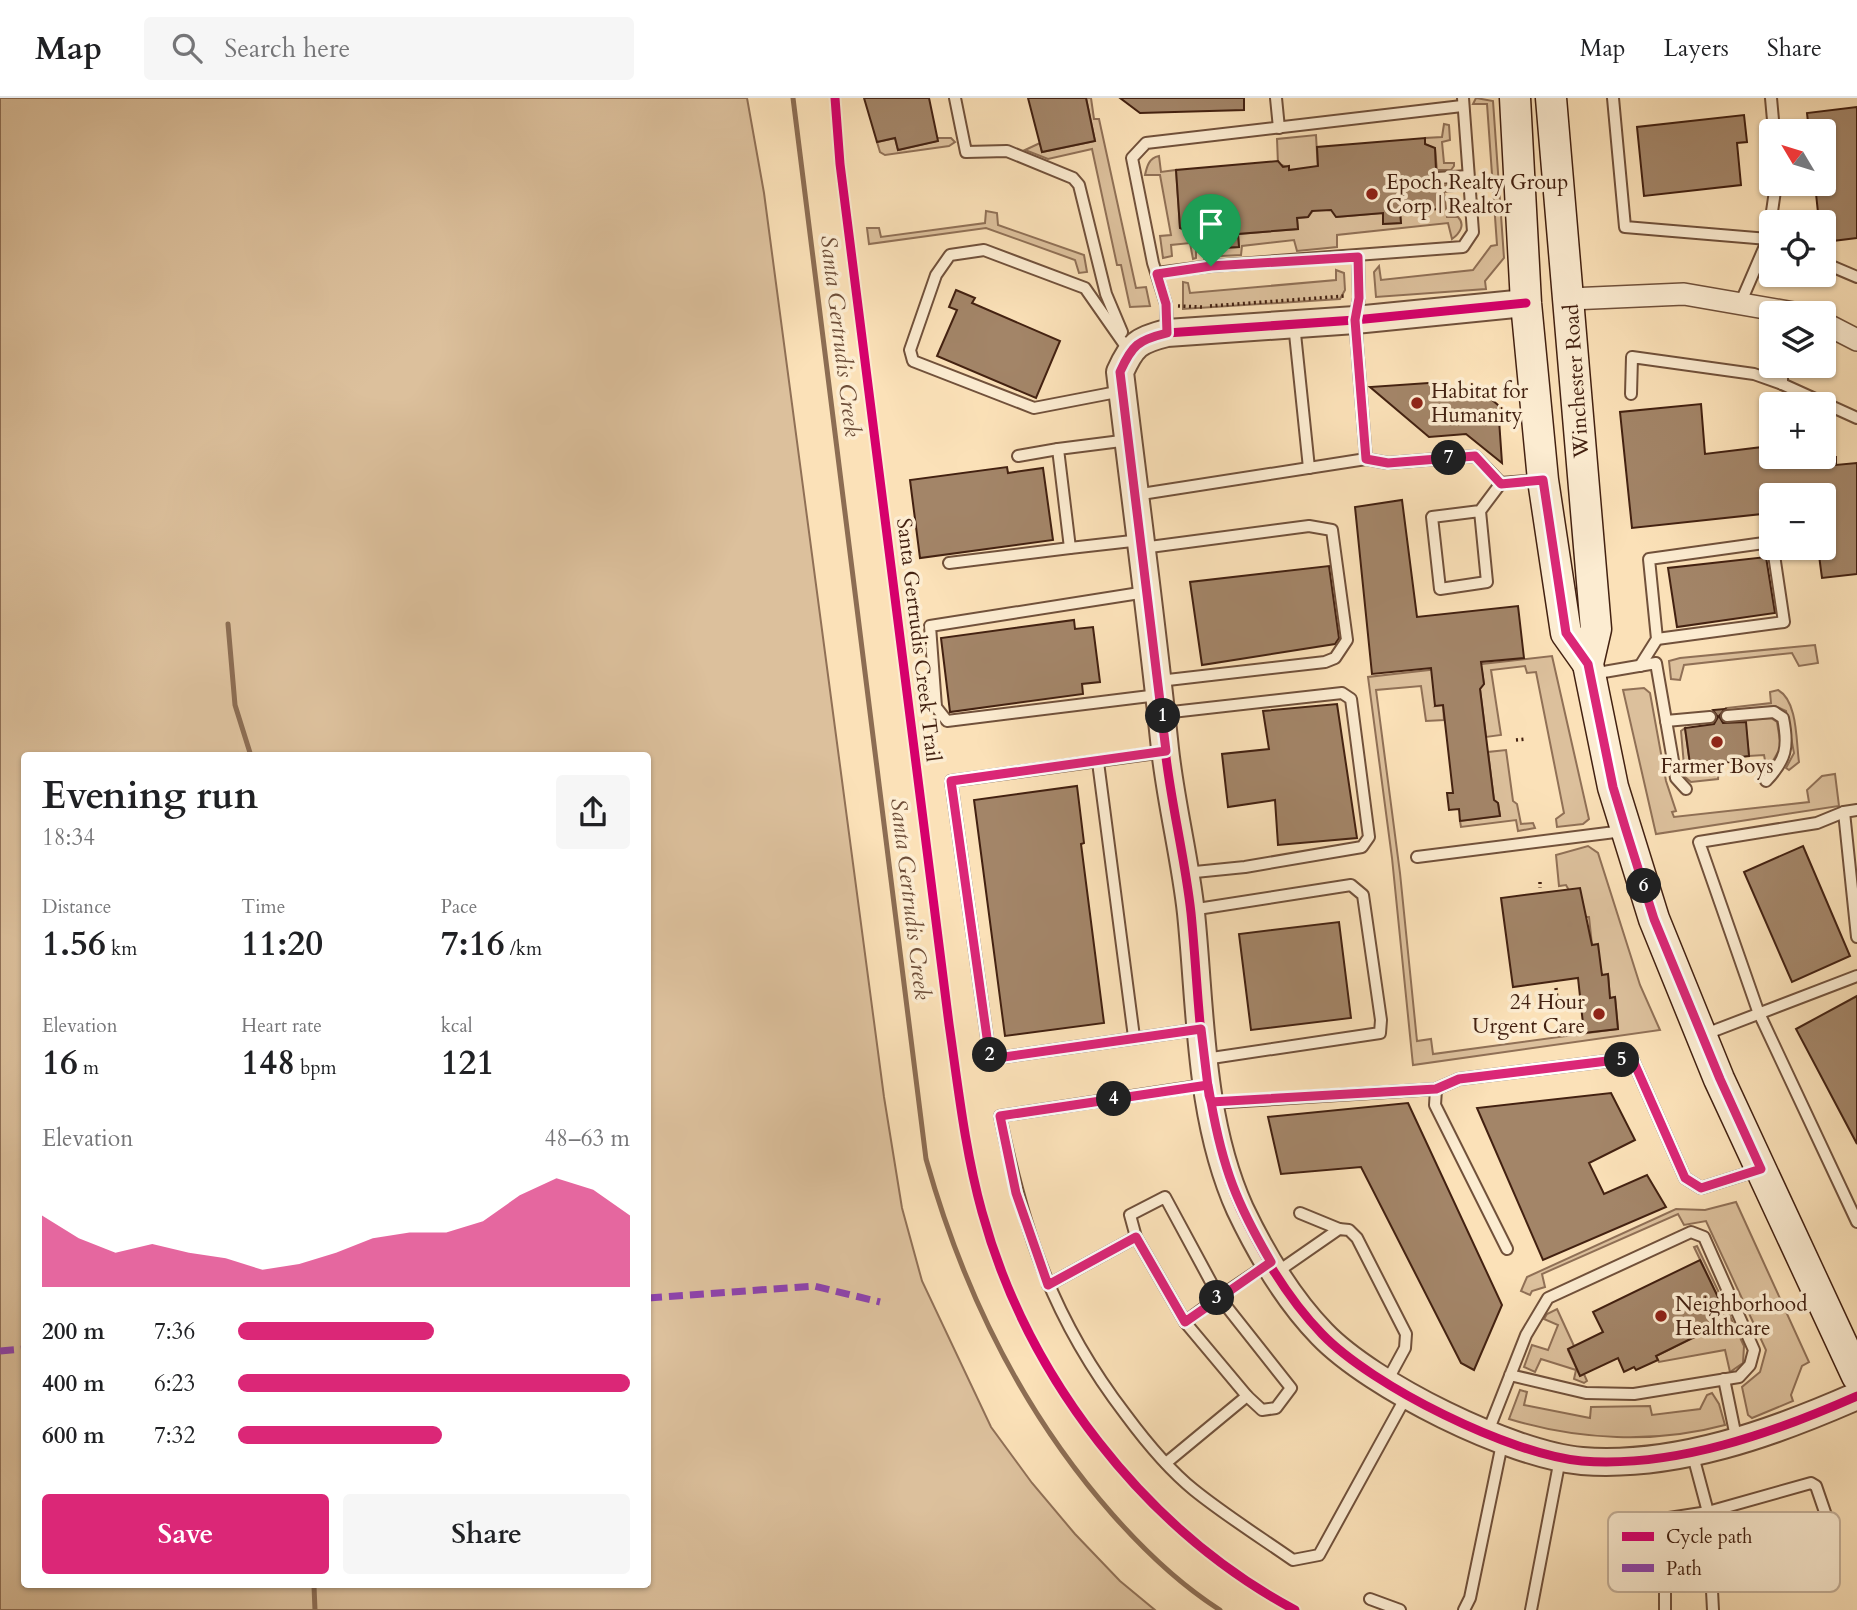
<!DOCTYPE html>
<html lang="en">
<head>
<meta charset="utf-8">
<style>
  body { margin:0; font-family:Cardo,serif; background:#f6f6f6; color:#202124; height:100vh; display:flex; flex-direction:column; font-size:26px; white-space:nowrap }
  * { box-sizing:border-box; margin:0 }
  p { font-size:23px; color:#757577 }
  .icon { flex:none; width:38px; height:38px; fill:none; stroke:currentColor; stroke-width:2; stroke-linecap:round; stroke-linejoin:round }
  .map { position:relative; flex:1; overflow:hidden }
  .side { position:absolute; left:21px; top:654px; width:630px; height:836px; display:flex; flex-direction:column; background:#fff; border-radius:7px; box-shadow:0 2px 5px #0004 }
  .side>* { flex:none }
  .needle { width:46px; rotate:308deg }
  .fabs { position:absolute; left:1759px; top:21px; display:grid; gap:14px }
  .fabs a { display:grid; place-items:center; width:77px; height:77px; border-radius:7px; background:#fff; box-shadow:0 2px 5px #0004; font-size:35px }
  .pin { position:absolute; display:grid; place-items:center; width:60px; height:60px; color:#fff; margin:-72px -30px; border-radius:50% 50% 50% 0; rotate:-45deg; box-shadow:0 0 7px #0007 }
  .pin .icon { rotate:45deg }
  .km { position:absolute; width:35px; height:35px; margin:-18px; border-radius:50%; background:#222; color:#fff; font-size:19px; line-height:35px; text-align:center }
  .round { display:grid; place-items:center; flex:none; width:74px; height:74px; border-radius:7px; background:#f6f6f6 }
  .summary { display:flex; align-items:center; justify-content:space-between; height:119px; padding:0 21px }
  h1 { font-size:38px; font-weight:700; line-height:52px }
  .metrics { display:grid; grid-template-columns:repeat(3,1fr); gap:10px; height:119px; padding:7px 21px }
  .metrics div { display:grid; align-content:center }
  .metrics b { font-size:35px; font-weight:700 }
  .metrics small { font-size:19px; font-weight:400 }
  .metrics p { font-size:19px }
  .chart { height:196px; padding:14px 21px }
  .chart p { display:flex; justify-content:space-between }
  .chart svg { width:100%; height:126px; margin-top:7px; fill:#db2777; opacity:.7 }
  .cta { display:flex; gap:14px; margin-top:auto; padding:14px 21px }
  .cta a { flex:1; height:80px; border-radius:7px; background:#db2777; color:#fff; font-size:28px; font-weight:700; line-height:80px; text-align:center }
  .cta a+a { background:#f6f6f6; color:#202124 }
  ul { padding:0 21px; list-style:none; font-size:23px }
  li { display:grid; grid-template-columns:112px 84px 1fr; align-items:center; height:52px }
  li i { height:18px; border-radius:9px; background:#db2777 }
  header { display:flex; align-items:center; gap:42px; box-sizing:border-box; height:98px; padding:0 35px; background:#fff; border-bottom:2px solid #e0e0e0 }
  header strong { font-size:33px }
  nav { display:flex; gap:38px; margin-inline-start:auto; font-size:24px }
  .search { width:490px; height:63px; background:#f6f6f6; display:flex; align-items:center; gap:18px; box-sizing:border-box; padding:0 24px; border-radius:7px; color:#757577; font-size:26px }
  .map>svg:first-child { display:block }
  .green { fill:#dcc09c; stroke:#907056; stroke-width:2; fill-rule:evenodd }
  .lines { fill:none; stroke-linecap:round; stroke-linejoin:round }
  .stream { stroke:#8c6d53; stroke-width:5 }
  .building { fill:#a38568; stroke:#432111; stroke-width:2 }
  .service-casing { stroke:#71513b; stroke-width:14 }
  .minor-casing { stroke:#71513b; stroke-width:24 }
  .tertiary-casing { stroke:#71513b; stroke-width:30 }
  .secondary-casing { stroke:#432111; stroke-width:33 }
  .path { stroke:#432111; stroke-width:3.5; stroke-dasharray:2 3.5; stroke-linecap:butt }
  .service { stroke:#fcecd1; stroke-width:10 }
  .minor { stroke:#fcecd1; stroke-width:21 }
  .tertiary { stroke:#fcecd1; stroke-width:26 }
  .secondary { stroke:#fcecd1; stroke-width:30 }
  .quiet { stroke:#8e44ad; stroke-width:7; stroke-dasharray:14 7; stroke-linecap:butt }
  .cycleway-casing { stroke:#fcecd1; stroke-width:13 }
  .cycleway { stroke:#d6006c; stroke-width:9 }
  .route-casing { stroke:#fff; stroke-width:14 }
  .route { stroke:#db2777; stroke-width:9 }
  .poi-dot { fill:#8f2418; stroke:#fcecd1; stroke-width:2.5 }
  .labels { text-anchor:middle; stroke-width:7; stroke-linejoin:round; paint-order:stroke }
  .poi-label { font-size:21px; fill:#432111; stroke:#fcecd1; text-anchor:start }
  .street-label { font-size:21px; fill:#432111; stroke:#fcecd1 }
  .water-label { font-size:23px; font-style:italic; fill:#6d4d38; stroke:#fcecd1 }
  .key { fill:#fcecd1; stroke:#c4af97; stroke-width:2 }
  .key-label { font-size:19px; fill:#432111 }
</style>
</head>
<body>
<header>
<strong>Map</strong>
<div class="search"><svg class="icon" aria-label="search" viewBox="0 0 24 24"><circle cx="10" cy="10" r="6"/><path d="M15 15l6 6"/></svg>Search here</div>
<nav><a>Map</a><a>Layers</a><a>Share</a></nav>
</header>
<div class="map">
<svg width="1857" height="1512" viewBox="0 0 1857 1512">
  <rect width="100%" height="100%" fill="#fbe1b8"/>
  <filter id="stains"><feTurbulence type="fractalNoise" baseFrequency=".00286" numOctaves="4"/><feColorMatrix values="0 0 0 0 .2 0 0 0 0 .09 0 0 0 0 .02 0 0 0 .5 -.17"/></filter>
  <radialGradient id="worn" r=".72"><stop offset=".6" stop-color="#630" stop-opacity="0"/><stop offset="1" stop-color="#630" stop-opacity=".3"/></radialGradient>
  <g class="green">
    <path d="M0,0h747l17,95 120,904 18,111 20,73 69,146 41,56 43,51 45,47 35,29h-1155zM24,658h624v830h-624z"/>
    <path d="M1086,0h5l3,21h5l37,169 10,-1 4,19 -20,1 -9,-42h-4l-25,-116 -44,10 -23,-9 15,-7 2,9 53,-11z"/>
    <path d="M1476,0l17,3 11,157 -19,23 1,8 -110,8 -2,-25 5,-6 2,14 92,-10 18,-24 6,-1 -10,-141h-14z"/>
    <path d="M1444,26l5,1 1,15 -8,2 2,21h10v3l-3,4h-14l-2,-21 -10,-5v-6l17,-1z"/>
    <path d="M1316,37l2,36 -29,-1 -1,-3 -10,-3 -1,-25z"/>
    <path d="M895,40l3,12 39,-9v-3h14l4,4 -6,4 -64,9 -5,-3 -3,-10z"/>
    <path d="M1159,58l2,16 15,-2 4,58 11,4v6h5v20l-3,1 -3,-16 -19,2 1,11 -9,2 -3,-22 11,-1 -11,-60h-15c2,-9 4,-17 14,-19z"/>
    <path d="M1452,87l4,6 -12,1 3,25h11c8,8 1,17 -6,22l-4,-16 -111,12v12l-40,4 -3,-11 -52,6 -1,9 -20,1v-8l18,-1 -1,-13 60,-5 -1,-11 11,-1 11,-14 17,9 1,5 46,-4 1,11 17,-1 -1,-11 39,-4 -1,-22z"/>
    <path d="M986,113l11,2 1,12 86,30 3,17 -8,1 -4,-13 -89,-32 -117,16 -2,-16h12l2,9 104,-14z"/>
    <path d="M1336,172l8,3 1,17 -5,9 -157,10v-27l5,1 2,10 146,-13z"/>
    <path d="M1815,547l3,18 -19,3 -7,-13 -108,12 -4,15 -9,-1 -2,-18 11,-3z"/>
    <path d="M1552,558l37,163 -6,5 -26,3 -1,-8 8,-6 -28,-141 -9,1 -2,-7 -34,4 10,65 -15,2 -6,-48 4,-5 -2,-13 -46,35 7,-1 1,15 -18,1 -5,-35 -45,4 24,183 17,168 14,-2 2,15 185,-25 -3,-32 -5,1 -2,-23h-6l-10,-30 -3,-28h-5l-18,-32 -7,1 -3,-31 32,-9 10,7 42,132 20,45 -247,35 -21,-207 -24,-181z"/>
    <path d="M1644,590l6,5 16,88 10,30 -4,1 2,5 135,-15 -2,-12 15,-14 13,-2 4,32 -183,28 -33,-144z"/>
    <path d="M1778,592c20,11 18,52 21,72l-10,8 -3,-2 8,-15 -8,-42 -11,-5 -48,7 -1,-5 45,-5 -1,-11z"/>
    <path d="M1771,620l6,4 4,25 -14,24 -3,-16 -15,1 -4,-36z"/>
    <path d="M1685,630l5,36 25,-3 4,2 -1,16 -27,3 -6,-5 -4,-46z"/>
    <path d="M1506,652l7,51 4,3 4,20 12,-1 2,5 -17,3 -2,-11 -55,7 -1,-6 40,-5 -2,-13 -4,-3 -6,-48z"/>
    <path d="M1736,1104l73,160 -7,4 -11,29 2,6 -41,17 -4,-3 -6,-28 18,-15 6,-22 -60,-129 -22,4 -6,-11 -136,60 3,13 -13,4 -2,4 -9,-4 6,-14 149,-68 29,1z"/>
    <path d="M1697,1148l47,100 -1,17 -13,9 -5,-22 -66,12 -3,-6 73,-36 -35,-73z"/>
    <path d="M1557,1211l17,37 -6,4 12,26 4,-2 3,7 -3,2 -10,-4 2,-9 -35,-11 -6,13 -11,-5 8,-22 16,5 10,-25 -14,-6 3,-5z"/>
    <path d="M1520,1292l7,2 -3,13 66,13 1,-11 59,-1 2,9 48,-6 7,-14 5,-2 7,11 6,21c-70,19 -147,15 -216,-6z"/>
  </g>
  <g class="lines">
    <g class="stream">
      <path d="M793,0l133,1061c37,132 95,252 187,356 31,35 66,69 107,95"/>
      <path d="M228,526l7,81 16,51"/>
      <path d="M314,1488l1,24"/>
    </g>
  </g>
  <g class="building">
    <path d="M864,0h65l9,43 -40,9 -3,-12 -18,4z"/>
    <path d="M1028,0h58l9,43 -53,11z"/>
    <path d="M1120,0h124v12l-104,3z"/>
    <path d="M1857,9v131l-33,4v-20h-5l-4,-38h9v-53h-15l-2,-18z"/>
    <path d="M1744,17l3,27 -10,1 4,42 -97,11 -7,-69z"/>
    <path d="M1425,40v6l10,4 1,22 -6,4 -1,5 9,7 1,23 -39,3 1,11 -18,1v-11l-47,4 -5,-7 -19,1 -4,6 -11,1 1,11 -60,5 1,13 -18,1 -1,-12 -7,-6h-8l-4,7 -10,1v-6l-11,-4 -4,-58 102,-9 5,6 6,-1v4l29,-4 -1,-19z"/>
    <path d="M956,192l19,8 -3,5 88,38 -24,57 -99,-42 20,-46 -8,-3z"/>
    <path d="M1443,284l10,8 25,-2 20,17 4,58 -36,-29 -37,3 -59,-50z"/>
    <path d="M1701,306l4,50 66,-8v11h65v8l21,-2v111l-35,4 -4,-30h6v-53h-53v18l-139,15 -12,-116z"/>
    <path d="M1007,369l1,6 35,-5 10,72 -133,18 -10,-78z"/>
    <path d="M1402,402l15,117 101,-11 6,52 -43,4 3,22 -4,5 14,111 4,3 2,13 -40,5 -1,-12 -10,1 -2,-17h6l-10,-88 -8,1 -4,-38 -59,6 -17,-167z"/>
    <path d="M1766,459l9,56 -98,14 -9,-59z"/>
    <path d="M1329,468l10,72 -4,6 -133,21 -12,-83z"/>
    <path d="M1074,522l1,9 18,-2 7,55 -18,2 1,10 -133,18 -9,-74z"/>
    <path d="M1337,606l20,134 -79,7 -3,-45 -47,7 -6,-53 47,-5 -6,-38z"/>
    <path d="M1725,611l-6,7 4,7 23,-1 3,34 -18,2 1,4 -42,2 -5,-36 29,-4 4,-7 -5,-7z"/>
    <path d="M1077,688l7,57 -3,1 23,179 -99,13 -31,-236z"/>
    <path d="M1803,748l47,110 -58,26 -48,-110z"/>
    <path d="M1580,790l12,57 6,-1 4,31 6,-1 2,24 5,-1 3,32 -34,4 -6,-55 -65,9 -12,-89z"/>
    <path d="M1339,824l12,96 -100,12 -12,-96z"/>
    <path d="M1857,898v148l-61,-115z"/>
    <path d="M1611,995l24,47 -46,23 15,31 43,-19 19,32 -123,53 -66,-152z"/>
    <path d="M1408,1005l94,202 -28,65 -13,-7 -100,-196 -80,7 -13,-57z"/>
    <path d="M1700,1162l29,60 -73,36 2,4 -22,10 -2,-3 -10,5 -6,-14 -38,18 -12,-27 35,-17 -10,-20z"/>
  </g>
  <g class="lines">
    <defs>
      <g id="service">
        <path d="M955,0l11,54 41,-1 66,27 6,7 27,109 16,38"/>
        <path d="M1276,0l3,30"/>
        <path d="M1613,0l12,129 143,12 8,-55"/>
        <path d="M1771,0l3,33"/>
        <path d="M1437,80l31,-2"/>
        <path d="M1209,139l2,29"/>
        <path d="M1358,159l1,41 -4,22 11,139"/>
        <path d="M1824,165l33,14"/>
        <path d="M1157,175l54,-7 252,-19 10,-15 -10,-134"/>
        <path d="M1740,206l28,-65 3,1"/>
        <path d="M1294,226l15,144"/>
        <path d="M1167,235l-1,-29 -13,-41 -21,-105 14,-15 316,-37"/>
        <path d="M1782,268v18l75,34"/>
        <path d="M1122,293l-88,17 -121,-47 -3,-11 26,-75 14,-20 34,-5 101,38 44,63"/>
        <path d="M1631,296l1,-37 122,17 28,10"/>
        <path d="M1129,342l-71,9 12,99 71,-8"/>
        <path d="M1018,358l40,-7"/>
        <path d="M1135,397l231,-36 22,4 87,-7 26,27"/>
        <path d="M1480,413l7,71 -47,7 -8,-72 48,-6 21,-28 39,-3"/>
        <path d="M1142,450l167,-22 23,4 15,110 -12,18 -10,4 -166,19"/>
        <path d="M949,465l121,-15"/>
        <path d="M1146,494l-216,34 6,81 11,14 211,-26"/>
        <path d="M1657,541l127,-17 -11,-74"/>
        <path d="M1640,568l17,-27 -8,-80 122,-17"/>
        <path d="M1592,576l64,-11 20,115 10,11"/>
        <path d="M1163,615l179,-20 9,6 18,138 -7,10 -117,20 -60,6"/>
        <path d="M1727,618l47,-4 9,6c6,29 3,42 -17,63"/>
        <path d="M1666,623l44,-4"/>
        <path d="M1164,654l-213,29 39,278 211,-30"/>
        <path d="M1098,664l36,275"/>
        <path d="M1857,712l-13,2 13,125"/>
        <path d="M1844,714l-27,11 -118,19 59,169 99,211"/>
        <path d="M1417,759l206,-26"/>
        <path d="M1191,812l160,-25 12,10 18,125 -1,13 -175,26"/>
        <path d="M1703,937l154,-59"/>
        <path d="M1205,987l-205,31c24,117 53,204 126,299 20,27 42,54 68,75 31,25 66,47 99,70l26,-5 88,-160"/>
        <path d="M1211,1005l225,-14"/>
        <path d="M1300,1115l39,16"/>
        <path d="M1136,1139l49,85 62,74"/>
        <path d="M1507,1151l-72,-144 1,-16 23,-10 173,-21 53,120 16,10 57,-18"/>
        <path d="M1277,1174l62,-43 10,1 8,8 49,96 -1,14 -19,35"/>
        <path d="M1048,1187l88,-48 -6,-22 35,-18 54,100 49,-33"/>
        <path d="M1724,1281l13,63"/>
        <path d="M1487,1336l39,-99 22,-37 143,-66 13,5 50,113 -4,15 -11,12 -105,17 -48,-1 -76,-18"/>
        <path d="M1692,1354l16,60 5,98"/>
        <path d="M1166,1365l81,-67 15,14 14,-2 15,-20 -72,-91 -34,25"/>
        <path d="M1370,1501l30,11"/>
        <path d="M1464,1512l6,-12 33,-159"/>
        <path d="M1531,1512l29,-151"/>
        <path d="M1665,1512v-87l4,-5 39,-6 103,-29 5,3 12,35 -3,4 -112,33"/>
      </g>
      <g id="minor">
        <path d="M1570,201l114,-5 110,19"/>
        <path d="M1824,225l33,17"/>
      </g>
      <path id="tertiary" d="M1526,205l-171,17 -188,13c-29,7 -35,12 -47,39 15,126 32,251 45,377 6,55 20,109 26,164 10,98 8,205 49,296 20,42 49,91 82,125 50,52 189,121 260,127 94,7 191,-28 275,-65"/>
      <g id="secondary">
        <path d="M1515,0l11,205 17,177 23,153 22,31"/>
        <path d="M1551,0l45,531 -8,35 2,10 23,113 41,132 65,160 138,297"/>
      </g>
    </defs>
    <use href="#service" class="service-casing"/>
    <use href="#minor" class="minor-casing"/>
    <use href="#tertiary" class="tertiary-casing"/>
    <use href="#secondary" class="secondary-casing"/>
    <g class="path">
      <path d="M1178,208l24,1"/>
      <path d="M1210,208l135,-10"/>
      <path d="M1516,642l9,-1"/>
      <path d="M1540,784v6"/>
      <path d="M1556,890l2,22"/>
    </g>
    <use href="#service" class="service"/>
    <use href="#minor" class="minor"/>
    <use href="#tertiary" class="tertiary"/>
    <use href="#secondary" class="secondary"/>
    <g class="quiet">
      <path d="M648,1200l166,-12 66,16"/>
      <path d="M0,1253l24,-2"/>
    </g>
    <defs>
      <g id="cycleway">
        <path d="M835,0l5,66 109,860c9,62 16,127 33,188 45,164 162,317 313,398"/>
        <path d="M1526,205l-171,17 -188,13c-29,7 -35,12 -47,39 15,126 32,251 45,377 6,55 20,109 26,164 10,98 8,205 49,296 20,42 49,91 82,125 50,52 189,121 260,127 94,7 191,-28 275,-65"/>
      </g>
    </defs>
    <use href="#cycleway" class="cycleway-casing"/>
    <use href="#cycleway" class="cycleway"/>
  </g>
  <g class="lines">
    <defs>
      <path id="route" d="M1211,168l-54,8 9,30 1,29c-29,7 -35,12 -47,39l46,379 -215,30 39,278 211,-30 8,66 2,7c12,67 26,102 60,160l-86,60 -49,-85 -88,48 -32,-92 -16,-77 208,-31 3,17 225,-13 23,-10 173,-21 53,120 16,10 60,-19 -41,-90 -66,-160 -28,-89 -13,-43 -25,-123 -22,-31 -23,-153 -42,4 -26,-28 -87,7 -22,-4 -11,-139 4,-22 -1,-41 -147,9"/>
    </defs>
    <use href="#route" class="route-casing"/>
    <use href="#route" class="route"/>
  </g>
  <g class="poi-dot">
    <circle cx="1372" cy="96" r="7"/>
    <circle cx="1417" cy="305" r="7"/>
    <circle cx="1717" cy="644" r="7"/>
    <circle cx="1599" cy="916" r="7"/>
    <circle cx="1661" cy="1218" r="7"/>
  </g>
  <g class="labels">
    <g class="poi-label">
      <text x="1386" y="91">Epoch Realty Group<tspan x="1386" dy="24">Corp | Realtor</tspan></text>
      <text x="1431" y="300">Habitat for<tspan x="1431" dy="24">Humanity</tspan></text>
      <text x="1717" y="675" text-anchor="middle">Farmer Boys</text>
      <text x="1585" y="911" text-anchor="end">24 Hour<tspan x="1585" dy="24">Urgent Care</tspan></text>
      <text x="1675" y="1213">Neighborhood<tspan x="1675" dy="24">Healthcare</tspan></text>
    </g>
    <g class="street-label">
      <text transform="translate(1576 283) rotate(-94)" y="7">Winchester Road</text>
      <text transform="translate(919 542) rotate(83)" y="7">Santa Gertrudis Creek Trail</text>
    </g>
    <g class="water-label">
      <text transform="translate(841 238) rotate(83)" y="8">Santa Gertrudis Creek</text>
      <text transform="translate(911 801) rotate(83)" y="8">Santa Gertrudis Creek</text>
    </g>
  </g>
  <rect x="1608" y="1414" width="232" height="80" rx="10" class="key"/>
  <rect x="1622" y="1434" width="32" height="9" fill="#d6006c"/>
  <rect x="1622" y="1466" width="32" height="8" fill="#8e44ad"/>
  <g class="key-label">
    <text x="1666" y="1445">Cycle path</text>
    <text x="1666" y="1477">Path</text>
  </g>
  <rect width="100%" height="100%" filter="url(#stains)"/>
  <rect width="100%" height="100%" fill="url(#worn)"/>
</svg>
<div class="fabs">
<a><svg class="needle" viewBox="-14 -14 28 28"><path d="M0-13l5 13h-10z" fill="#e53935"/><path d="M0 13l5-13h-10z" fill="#757577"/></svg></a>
<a><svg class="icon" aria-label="locate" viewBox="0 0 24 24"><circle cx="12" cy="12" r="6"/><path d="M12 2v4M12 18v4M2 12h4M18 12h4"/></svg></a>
<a><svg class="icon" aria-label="layers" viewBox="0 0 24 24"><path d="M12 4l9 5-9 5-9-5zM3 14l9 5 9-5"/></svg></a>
<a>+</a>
<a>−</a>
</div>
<div class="pin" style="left:1211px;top:168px;background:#1e9e55"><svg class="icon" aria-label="arrive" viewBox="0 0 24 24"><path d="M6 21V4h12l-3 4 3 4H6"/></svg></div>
<b class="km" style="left:1163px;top:618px">1</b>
<b class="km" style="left:990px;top:957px">2</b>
<b class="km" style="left:1217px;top:1200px">3</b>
<b class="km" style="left:1114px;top:1001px">4</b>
<b class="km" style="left:1622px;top:962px">5</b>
<b class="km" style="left:1644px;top:788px">6</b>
<b class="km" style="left:1449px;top:360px">7</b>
<section class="side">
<div class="summary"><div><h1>Evening run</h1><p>18:34</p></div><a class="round"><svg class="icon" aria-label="share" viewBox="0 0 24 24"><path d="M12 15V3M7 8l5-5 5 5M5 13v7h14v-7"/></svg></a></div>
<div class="metrics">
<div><p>Distance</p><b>1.56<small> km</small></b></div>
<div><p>Time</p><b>11:20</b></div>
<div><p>Pace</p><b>7:16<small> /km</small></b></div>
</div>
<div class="metrics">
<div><p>Elevation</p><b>16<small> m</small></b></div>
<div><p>Heart rate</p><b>148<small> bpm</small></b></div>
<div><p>kcal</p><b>121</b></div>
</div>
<div class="chart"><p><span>Elevation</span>48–63 m</p>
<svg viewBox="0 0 160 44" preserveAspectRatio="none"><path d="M0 44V19L10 27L20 32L30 29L40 32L50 34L60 38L70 36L80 32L90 27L100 25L110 25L120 21L130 12L140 6L150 10L160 19V44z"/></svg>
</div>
<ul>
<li><b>200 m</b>7:36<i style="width:50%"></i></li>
<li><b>400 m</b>6:23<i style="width:100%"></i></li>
<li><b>600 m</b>7:32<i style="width:52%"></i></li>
</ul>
<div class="cta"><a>Save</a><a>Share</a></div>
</section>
</div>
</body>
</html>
